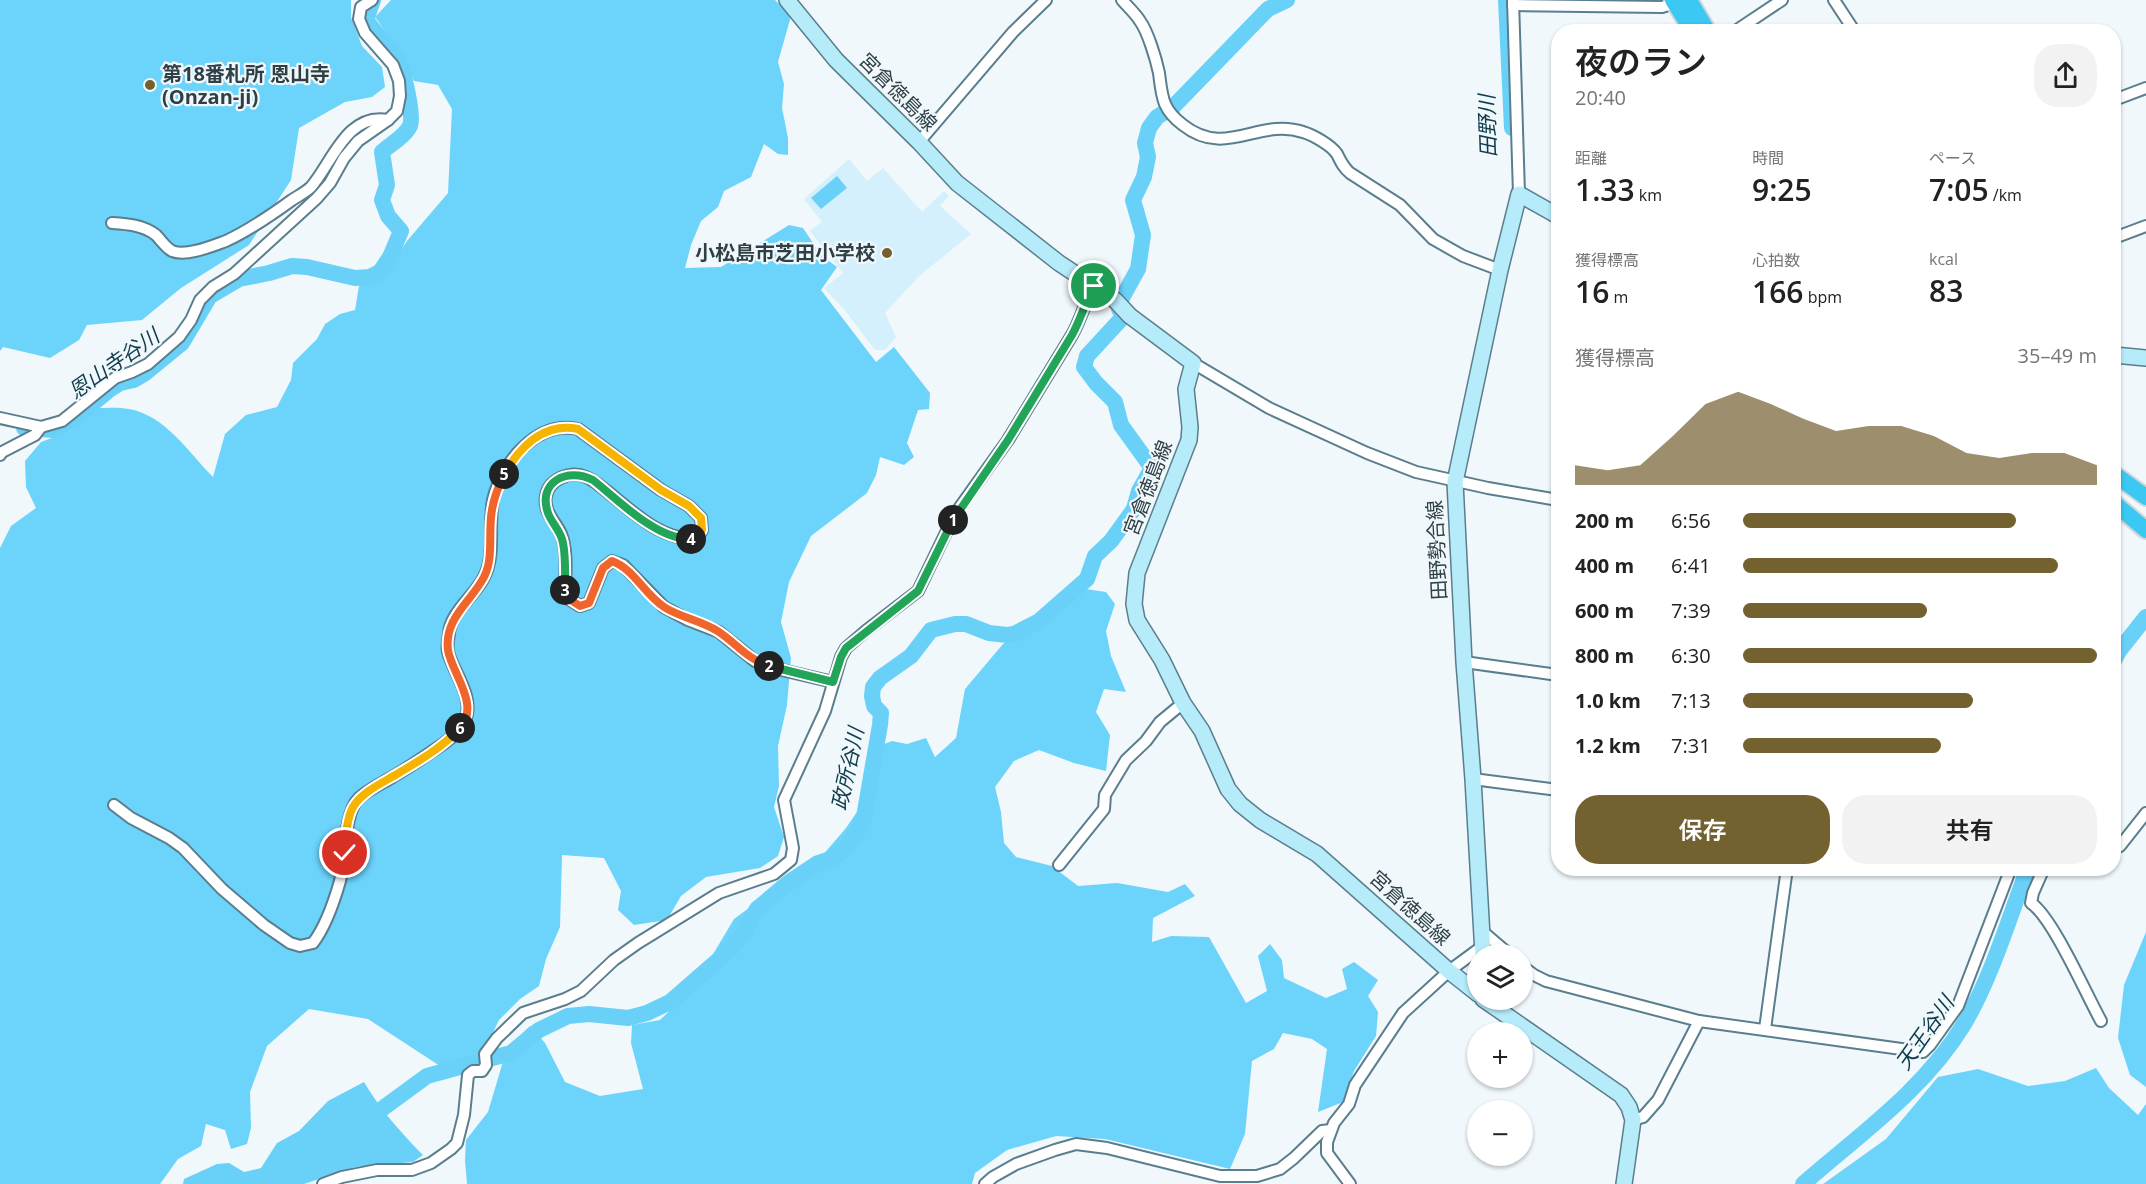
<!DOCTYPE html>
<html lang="ja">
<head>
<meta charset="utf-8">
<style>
  body { margin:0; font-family:"Open Sans","Noto Sans JP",sans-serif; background:#f2f2f2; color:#222; height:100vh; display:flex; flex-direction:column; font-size:22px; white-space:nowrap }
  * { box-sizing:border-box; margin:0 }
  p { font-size:20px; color:#767676 }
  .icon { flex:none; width:33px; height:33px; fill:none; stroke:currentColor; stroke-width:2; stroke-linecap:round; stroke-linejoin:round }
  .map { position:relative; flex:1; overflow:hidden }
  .drawer { position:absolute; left:1551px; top:24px; width:570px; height:852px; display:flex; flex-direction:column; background:#fff; border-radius:24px; box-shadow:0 2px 4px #0004 }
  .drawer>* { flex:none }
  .controls { position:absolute; left:1467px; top:944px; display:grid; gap:12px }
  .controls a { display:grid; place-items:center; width:66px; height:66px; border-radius:50%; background:#fff; box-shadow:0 2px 4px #0004; font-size:30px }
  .pin { position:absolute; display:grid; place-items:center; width:51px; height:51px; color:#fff; margin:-26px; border:3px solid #fff; border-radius:50%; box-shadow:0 2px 6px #0007 }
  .km { position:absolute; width:30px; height:30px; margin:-15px; border-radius:50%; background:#222; color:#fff; font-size:16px; line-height:30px; text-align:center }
  .round { display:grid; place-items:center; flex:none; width:63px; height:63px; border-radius:24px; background:#f2f2f2 }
  .summary { display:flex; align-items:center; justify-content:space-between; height:102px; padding:0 24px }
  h1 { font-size:33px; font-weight:600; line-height:45px }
  .metrics { display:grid; grid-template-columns:repeat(3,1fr); gap:9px; height:102px; padding:6px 24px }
  .metrics div { display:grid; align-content:center }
  .metrics b { font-size:30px; font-weight:600 }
  .metrics small { font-size:16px; font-weight:400 }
  .metrics p { font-size:16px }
  .chart { height:168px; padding:12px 24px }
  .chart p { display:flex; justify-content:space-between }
  .chart svg { width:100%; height:108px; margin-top:6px; fill:#746130; opacity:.7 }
  .action { display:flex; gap:12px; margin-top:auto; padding:12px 24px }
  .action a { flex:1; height:69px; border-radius:24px; background:#746130; color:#fff; font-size:24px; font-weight:600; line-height:69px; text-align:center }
  .action a+a { background:#f2f2f2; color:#222 }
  ul { padding:0 24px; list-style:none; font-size:20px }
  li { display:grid; grid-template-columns:96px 72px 1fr; align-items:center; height:45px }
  li i { height:15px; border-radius:8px; background:#746130 }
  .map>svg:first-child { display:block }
  .built { fill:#d4f0fc }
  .forest { fill:#6cd3fb }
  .water { fill:#69d0f7 }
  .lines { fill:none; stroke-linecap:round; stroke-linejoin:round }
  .river { stroke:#69d0f7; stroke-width:16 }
  .minor-casing { stroke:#5a7e8e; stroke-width:14 }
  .secondary-casing { stroke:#5a7e8e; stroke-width:18 }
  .trunk-casing { stroke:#d1d5d6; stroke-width:20 }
  .minor { stroke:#fff; stroke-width:10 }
  .secondary { stroke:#b6ebfa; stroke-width:15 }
  .trunk { stroke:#3bc8f2; stroke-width:16 }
  .split-1-casing { stroke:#fff; stroke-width:12 }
  .split-2-casing { stroke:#fff; stroke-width:12 }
  .split-3-casing { stroke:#fff; stroke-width:12 }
  .split-4-casing { stroke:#fff; stroke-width:12 }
  .split-5-casing { stroke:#fff; stroke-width:12 }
  .split-6-casing { stroke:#fff; stroke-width:12 }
  .split-7-casing { stroke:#fff; stroke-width:12 }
  .split-1 { stroke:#22a559; stroke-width:8 }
  .split-2 { stroke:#22a559; stroke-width:8 }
  .split-3 { stroke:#f0652b; stroke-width:8 }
  .split-4 { stroke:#22a559; stroke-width:8 }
  .split-5 { stroke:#f5b400; stroke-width:8 }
  .split-6 { stroke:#f0652b; stroke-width:8 }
  .split-7 { stroke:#f5b400; stroke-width:8 }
  .poi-dot { fill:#746130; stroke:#f0f8fb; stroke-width:2 }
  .labels { text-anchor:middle; stroke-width:4.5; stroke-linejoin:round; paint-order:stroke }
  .poi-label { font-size:20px; font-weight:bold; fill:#2f3f46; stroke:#f0f8fb; text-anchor:start }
  .street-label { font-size:20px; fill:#2f3f46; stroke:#f0f8fb }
  .water-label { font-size:21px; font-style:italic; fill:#0f3d4e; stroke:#f0f8fb }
</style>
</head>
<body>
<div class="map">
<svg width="2146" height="1184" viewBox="0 0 2146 1184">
  <rect width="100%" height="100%" fill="#f0f8fb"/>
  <path class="built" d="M849,159l18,22 16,-13 39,44 22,-21 5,5 -9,10 31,28 -52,42 -34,37 11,24 -11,13h-10l-31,-41 -20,-21 19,-15 -33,-42 12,-9 -18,-23z"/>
  <g class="forest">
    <path d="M0,0h351v17l11,29 20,21 3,20 -13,10 -27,5 -46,26 -8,52 -42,65 -68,43 -39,32 -55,5 -8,15 -29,18 -47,-11 -3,4z"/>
    <path d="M391,0h384l16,16 -13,46 6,22 -2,24 6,30v17l-10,-1 -14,-10 -13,33 -27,14 -6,16 -17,14 -10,24 -6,23 36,-1 68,-42 14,3 18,27 16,12 -16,23 55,72 18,-15 36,46 -1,16 -11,1 -11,33 7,14 -10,8 -24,-8 -4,18 -9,18 -56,43 -22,46 -8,40 10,36 -4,47 -9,41 1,40 -5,21 10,30 -6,19 -18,12 -54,9 -25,19 -14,24 -33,5 -16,-15 3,-19 -17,-33 -42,-3 -2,72 -14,32 -7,27 -19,13 -21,21 -13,27 -14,12 -29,9 -75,-49 -59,-10 -42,37 -17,46 1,36 -4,16 -16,5 -6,-19 -19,-6 -5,22 -23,13 -18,25h-160v-636l11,-22 25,-18 -10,-21 -1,-26 16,-19 32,-12 22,-22c11,0 23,-1 34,1 36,6 60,44 84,68l12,-43 21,-19 31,-8 14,-27 2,-17 24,-24 8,-15 15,-10 15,-4 4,-24 27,-13 21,-32 41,-48 4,-84 -14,-24 -24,-4 -24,-43 -15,-21z"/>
    <path d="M1079,588l27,4 9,12 -9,27 5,25 15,36 -22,-3 -8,23 14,23 -4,36 -32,-8 -35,-13 -25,11 -19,26 6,25 3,31 12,14 36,9 26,20 39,-3 51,9 17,-8 10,12 -42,22 -1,24 19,-6 38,1 37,66 21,-12 -9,-35 12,-12 12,16 2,18 42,20 21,-9 -5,-20 12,-7 24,18 -10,16 10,16 -2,24 -22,35 -11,31 -25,10 9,-63 -15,-10 -29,-6 -9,16 -22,12 -7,73 -15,35 -125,-30 -49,-3 -49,14 -32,23 -3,11h-505l-2,-23 1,-21 22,-28 19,-64 23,-22 15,17 20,39 35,14 43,-7 -12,-46 1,-18 28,-5 26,-25 23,-34 25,-42 35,-26 29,-8 24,-29 24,-28 17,-25 6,-53 23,-9 15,3 19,-6 9,19 21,-19 9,-49 38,-45 38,-21z"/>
    <path d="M2146,932v155l-16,-12 -12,-37 6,-53z"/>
    <path d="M2096,1068l13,20 29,27 8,-11v80h-323l63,-45 52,-62 40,-8 50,17 37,-5z"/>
  </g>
  <g class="water">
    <path d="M837,176l10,12 -26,21 -10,-11z"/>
    <path d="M364,1082c16,27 37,51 59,73l-10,7 -58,5 -51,17h-121l1,-5 33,-15 12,-1 15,9 17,-4 16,-25 22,-12 29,-30z"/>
  </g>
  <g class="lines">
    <g class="river">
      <path d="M1506,0l6,128"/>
      <path d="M1122,298l16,-29 5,-34 -10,-35 11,-23 4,-20 -3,-14 4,-15 8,-11 16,-10 95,-98 19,-9"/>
      <path d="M24,428l29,2 16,-7 40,-33 11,-7 14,-3 10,-6 38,-31 28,-47 29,-17 30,-6 23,-7 15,1 48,11 15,-1 10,-5 10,-15 11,-26 -13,-15 -6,-16 5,-15 -5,-33c9,-8 23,-16 28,-26 4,-10 -6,-55 -12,-65 -8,-14 -22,-27 -32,-41l7,-20"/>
      <path d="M2114,661l5,-10 27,-34"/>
      <path d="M375,1114l52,-38 84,-23 28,-23 29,-14 21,-2 39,4 19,-5 23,-11 62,-54 11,-14 14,-25 31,-26 30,-20 15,-5 13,-10 10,-13 8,-18 16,-92 1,-12 -7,-7 -2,-10 1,-9 7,-9 31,-22 20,-26 24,-6h11l23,9 18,2 7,-1 25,-13 48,-42 8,-23 16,-15 23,-32 5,-18 13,-23 -31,-43 -6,-23 -19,-19 -12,-16 3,-11 36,-39 -4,-8"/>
      <path d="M1803,1184c57,-50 121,-94 161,-160 27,-45 45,-106 64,-156"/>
    </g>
    <defs>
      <g id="minor">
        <path d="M1122,0c6,7 13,13 18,21 8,11 16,38 19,52 3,24 3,36 24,52 43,34 76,-8 120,7 10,3 28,13 34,22 4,8 6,13 13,19l50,32 33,34 30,17 37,14"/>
        <path d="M1513,0l6,194"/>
        <path d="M1834,0l21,32"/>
        <path d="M1513,5l149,2 13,-4"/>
        <path d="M1734,32l48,-32"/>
        <path d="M2114,100l32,-12"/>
        <path d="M919,142l94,-110 33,-32"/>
        <path d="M112,223c15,1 31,2 44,12 5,5 9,12 16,16 14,6 40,-5 54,-10 24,-11 44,-25 66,-41 6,-4 14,-8 19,-13 21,-24 36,-75 77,-67"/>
        <path d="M2114,238l32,-12"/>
        <path d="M1193,363l76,45 98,45 49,19 72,16 70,12"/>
        <path d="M0,418l41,9 21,-6 53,-43 17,-6 16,-8 31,-27 12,-17 9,-20 13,-13 21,-13 83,-76 13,-15 14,-25 14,-17 30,-21 9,-9 3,-15 -1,-15 -6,-16 -28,-32 -6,-14 2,-12 11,-7"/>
        <path d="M0,455l2,-3 33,-17 6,-8"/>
        <path d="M2114,567v-3"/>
        <path d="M1464,662l94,13"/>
        <path d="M1473,779l85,11"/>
        <path d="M114,805l17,13 38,20 14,10 39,41 42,36 26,18 10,3 13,-3c13,-17 21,-41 27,-62 5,-21 4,-69 19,-83 10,-9 24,-15 35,-22 17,-10 33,-21 49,-32 8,-6 18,-13 22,-23 10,-24 -11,-47 -17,-69 -1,-5 0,-13 1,-18 1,-22 26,-38 35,-57 12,-23 4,-52 9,-77 9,-37 43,-80 85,-71l83,61 28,16 12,12 1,12 -6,9c-35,1 -62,-26 -88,-47 -7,-5 -14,-12 -22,-15 -15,-7 -37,2 -40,19 -3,16 10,26 15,38 7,17 4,42 4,60l4,5 11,7 9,-3 14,-35 9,-7 11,4 41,42 24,13 31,12 36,29 27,9 51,12"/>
        <path d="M2114,849l6,-3 26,-33"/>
        <path d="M1059,865l45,-56 1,-14 21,-35 20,-19 14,-19 23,-19"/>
        <path d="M2044,868l-11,25 -2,10c22,15 55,91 70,118"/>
        <path d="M1482,931l27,23"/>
        <path d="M1522,966l12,9 12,6 153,40 224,31 7,-7 28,-39 53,-138"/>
        <path d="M1765,1029l22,-161"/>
        <path d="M1633,1120l10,-3 15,-17 41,-79"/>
        <path d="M323,1184l19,-7 35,-7h35l19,-7 20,-14 6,-6 7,-28 4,-40 5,-4h9l4,-6 -1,-11 12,-16 26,-25 42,-14 16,-8 33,-31 24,-17 81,-50 55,-19 17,-14 2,-12 -9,-48 41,-89 16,-54 5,-9 21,-18 51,-39 37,-77 53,-74 64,-105c9,-16 13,-33 22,-49"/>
        <path d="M985,1184l8,-7 23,-13 39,-14 21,-6 31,4 113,28h37l23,-7 14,-11 28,-27 9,-1"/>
        <path d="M1350,1184l-23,-31v-11l7,-19 15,-19 6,-19 48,-72 46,-42 34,-25"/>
      </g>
      <g id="secondary">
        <path d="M787,0l49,60 83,82 38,41 102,80 56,37 15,16 63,47 -7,26 4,38 -1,13 -52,133 -3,31 3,16 25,40 21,43 19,28 26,58 12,15 20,16 57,34 132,117 29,23"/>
        <path d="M2114,355l32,3"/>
        <path d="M1483,954l-10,-175 -9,-117 -9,-180 45,-212 19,-76 39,22"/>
        <path d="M1483,999l138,96 8,12 4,13 -9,64"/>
      </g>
      <g id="trunk">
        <path d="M1673,0l20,32"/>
        <path d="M1689,0l19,32"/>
        <path d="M2114,474l32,23"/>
        <path d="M2114,503l32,27"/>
      </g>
    </defs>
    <use href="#minor" class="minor-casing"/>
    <use href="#secondary" class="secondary-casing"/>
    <use href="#trunk" class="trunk-casing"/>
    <use href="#minor" class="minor"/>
    <use href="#secondary" class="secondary"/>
    <use href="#trunk" class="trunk"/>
  </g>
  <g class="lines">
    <defs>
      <path id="split-1" d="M953,520l55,-80 64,-105c9,-16 13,-33 22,-49"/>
      <path id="split-2" d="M769,666l64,16 8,-25 5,-9 72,-57 35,-71"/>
      <path id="split-3" d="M565,590l4,9 11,7 9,-3 14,-35 9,-7c22,8 32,33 52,46 17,11 39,14 55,25 19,13 27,26 50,34"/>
      <path id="split-4" d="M565,590c0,-15 1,-32 -2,-47 -2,-12 -11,-19 -15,-30 -11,-31 19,-46 45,-33 25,20 64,60 98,59"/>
      <path id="split-5" d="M504,474c16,-27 40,-52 74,-45l83,61 28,16 12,12 1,12 -6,9h-5"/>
      <path id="split-6" d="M460,728c21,-23 -9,-56 -12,-78 -4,-32 23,-48 36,-73 9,-17 5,-40 7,-59 1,-16 7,-30 13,-44"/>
      <path id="split-7" d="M345,853c1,-15 1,-33 8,-46 9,-15 29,-24 44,-33 22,-13 46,-27 63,-46"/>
    </defs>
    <use href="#split-1" class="split-1-casing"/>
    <use href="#split-2" class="split-2-casing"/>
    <use href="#split-3" class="split-3-casing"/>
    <use href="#split-4" class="split-4-casing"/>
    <use href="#split-5" class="split-5-casing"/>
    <use href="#split-6" class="split-6-casing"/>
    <use href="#split-7" class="split-7-casing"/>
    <use href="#split-1" class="split-1"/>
    <use href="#split-2" class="split-2"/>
    <use href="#split-3" class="split-3"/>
    <use href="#split-4" class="split-4"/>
    <use href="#split-5" class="split-5"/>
    <use href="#split-6" class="split-6"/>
    <use href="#split-7" class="split-7"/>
  </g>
  <g class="poi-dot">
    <circle cx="150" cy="85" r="6"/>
    <circle cx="887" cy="253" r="6"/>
  </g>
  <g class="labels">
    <g class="poi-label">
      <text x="162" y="81">第18番札所 恩山寺<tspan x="162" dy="23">(Onzan-ji)</tspan></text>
      <text x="875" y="260" text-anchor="end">小松島市芝田小学校</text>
    </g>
    <g class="street-label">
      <text transform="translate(898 92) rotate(45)" y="7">宮倉徳島線</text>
      <text transform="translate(1148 488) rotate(-69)" y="7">宮倉徳島線</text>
      <text transform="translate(1437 550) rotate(-93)" y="7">田野勢合線</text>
      <text transform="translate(1410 908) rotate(42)" y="7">宮倉徳島線</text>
    </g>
    <g class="water-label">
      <text transform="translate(1488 126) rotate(-92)" y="7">田野川</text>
      <text transform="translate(114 364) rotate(-35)" y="7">恩山寺谷川</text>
      <text transform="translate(848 769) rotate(-78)" y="7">政所谷川</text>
      <text transform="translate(1925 1033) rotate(-55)" y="7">天王谷川</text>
    </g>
  </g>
</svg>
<div class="controls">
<a><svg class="icon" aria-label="layers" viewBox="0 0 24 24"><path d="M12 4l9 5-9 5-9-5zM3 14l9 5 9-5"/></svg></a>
<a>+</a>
<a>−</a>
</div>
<div class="pin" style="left:1094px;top:286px;background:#1e9e55"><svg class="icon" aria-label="arrive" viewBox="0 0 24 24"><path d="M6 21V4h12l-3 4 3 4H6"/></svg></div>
<div class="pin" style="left:345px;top:853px;background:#d93025"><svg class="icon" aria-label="check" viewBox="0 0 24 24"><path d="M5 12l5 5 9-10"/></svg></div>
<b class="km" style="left:953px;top:520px">1</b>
<b class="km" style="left:769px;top:666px">2</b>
<b class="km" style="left:565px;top:590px">3</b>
<b class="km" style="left:691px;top:539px">4</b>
<b class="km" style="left:504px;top:474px">5</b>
<b class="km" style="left:460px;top:728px">6</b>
<section class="drawer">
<div class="summary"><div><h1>夜のラン</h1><p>20:40</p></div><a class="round"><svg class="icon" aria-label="share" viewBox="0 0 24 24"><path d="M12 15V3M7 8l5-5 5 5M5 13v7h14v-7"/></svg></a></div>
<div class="metrics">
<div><p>距離</p><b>1.33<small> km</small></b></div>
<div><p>時間</p><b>9:25</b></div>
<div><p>ペース</p><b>7:05<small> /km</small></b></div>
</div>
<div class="metrics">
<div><p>獲得標高</p><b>16<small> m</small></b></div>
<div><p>心拍数</p><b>166<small> bpm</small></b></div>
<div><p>kcal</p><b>83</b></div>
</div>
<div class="chart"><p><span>獲得標高</span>35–49 m</p>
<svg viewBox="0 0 160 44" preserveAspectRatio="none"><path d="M0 44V36L10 38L20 36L30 24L40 11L50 6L60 11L70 17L80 22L90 20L100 20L110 24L120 31L130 33L140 31L150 31L160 36V44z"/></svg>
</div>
<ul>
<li><b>200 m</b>6:56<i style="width:77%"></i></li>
<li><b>400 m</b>6:41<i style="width:89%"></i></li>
<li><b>600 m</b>7:39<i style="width:52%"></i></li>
<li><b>800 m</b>6:30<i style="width:100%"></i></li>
<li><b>1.0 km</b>7:13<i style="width:65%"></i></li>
<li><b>1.2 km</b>7:31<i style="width:56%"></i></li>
</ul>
<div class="action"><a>保存</a><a>共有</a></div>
</section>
</div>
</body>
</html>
